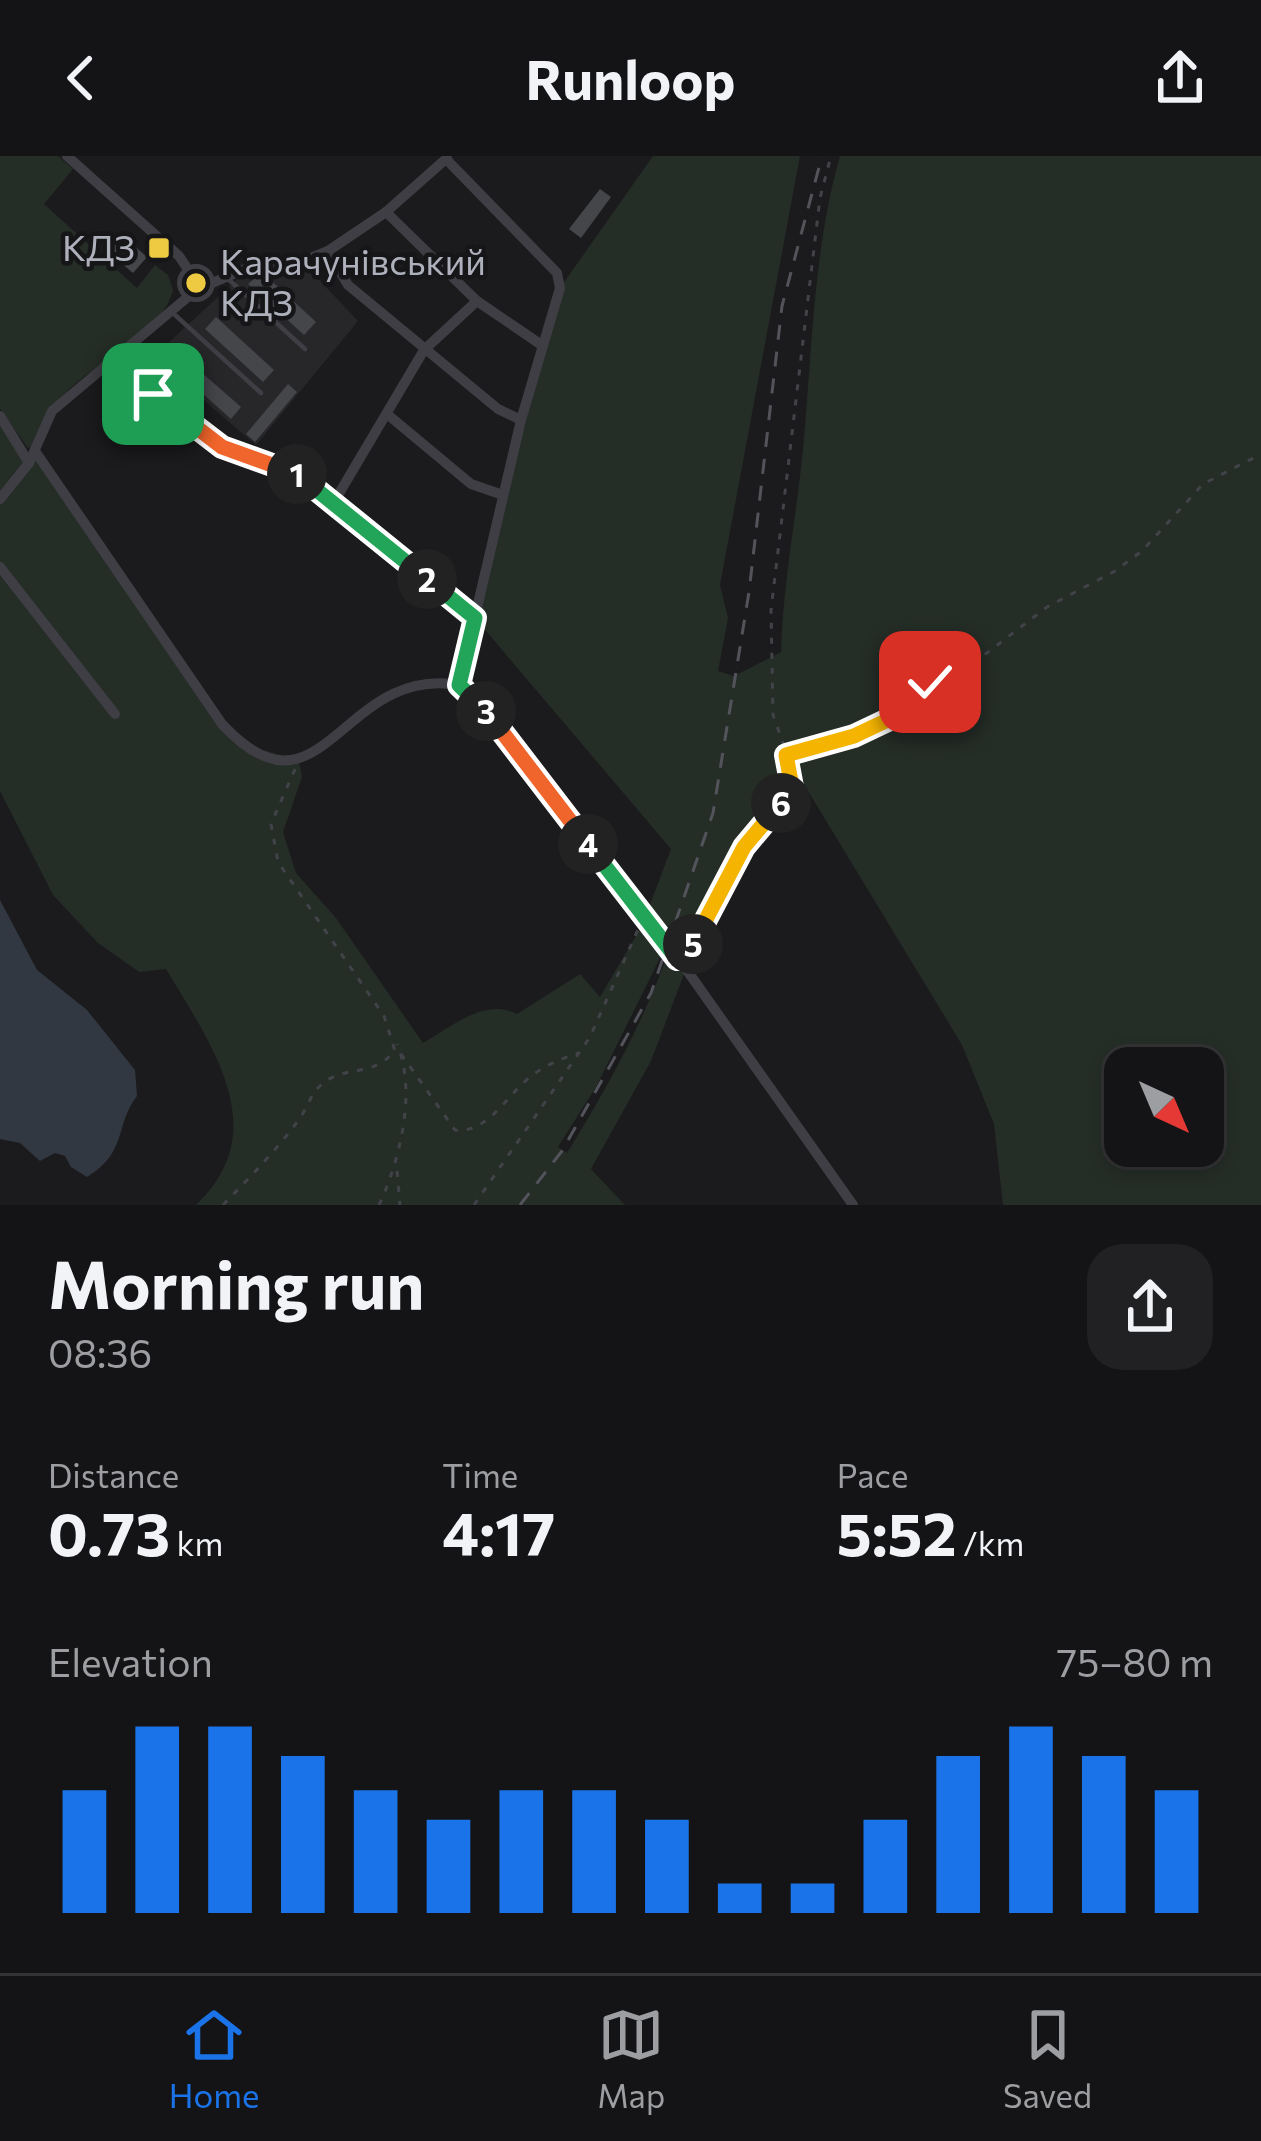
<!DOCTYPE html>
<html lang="en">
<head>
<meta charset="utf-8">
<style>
  body { margin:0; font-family:Commissioner,sans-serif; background:#212123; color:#f1f3f6; height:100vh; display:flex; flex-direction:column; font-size:45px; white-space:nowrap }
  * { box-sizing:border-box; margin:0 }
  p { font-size:39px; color:#9d9ea1 }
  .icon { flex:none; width:66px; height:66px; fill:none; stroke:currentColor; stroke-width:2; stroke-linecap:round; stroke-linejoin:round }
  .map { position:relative; height:1049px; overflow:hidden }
  .panel { display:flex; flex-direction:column; background:#141416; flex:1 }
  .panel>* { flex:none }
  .needle { width:78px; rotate:136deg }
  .fabs { position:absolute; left:1104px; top:891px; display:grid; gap:24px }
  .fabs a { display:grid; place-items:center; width:120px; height:120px; border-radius:24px; background:#141416; box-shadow:0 6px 18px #0003,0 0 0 3px #333335; font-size:60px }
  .pin { position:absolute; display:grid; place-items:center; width:102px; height:102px; color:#fff; margin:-51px; border-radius:24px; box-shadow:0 6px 18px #0006 }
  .km { position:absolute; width:60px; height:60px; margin:-30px; border-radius:50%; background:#222; color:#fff; font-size:33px; line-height:60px; text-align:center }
  .round { display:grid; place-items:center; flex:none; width:126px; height:126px; border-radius:36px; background:#212123 }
  .head { display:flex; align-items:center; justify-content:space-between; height:204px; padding:0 48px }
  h1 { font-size:66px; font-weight:700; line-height:90px }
  .metrics { display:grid; grid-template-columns:repeat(3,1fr); gap:18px; height:204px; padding:12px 48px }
  .metrics div { display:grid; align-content:center }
  .metrics b { font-size:60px; font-weight:700 }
  .metrics small { font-size:33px; font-weight:400 }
  .metrics p { font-size:33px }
  .chart { height:336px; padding:24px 48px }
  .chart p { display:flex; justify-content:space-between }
  .chart svg { width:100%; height:216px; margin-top:12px; stroke:#1a73e8; stroke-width:6 }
  header { display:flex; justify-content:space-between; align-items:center; height:156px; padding:0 48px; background:#141416; font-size:54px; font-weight:700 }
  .tabs { display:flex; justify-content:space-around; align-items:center; height:168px; border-top:3px solid #333335; background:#141416; font-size:33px; color:#9d9ea1 }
  .tabs a { display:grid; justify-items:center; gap:6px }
  .tabs .on { color:#1a73e8 }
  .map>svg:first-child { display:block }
  .built { fill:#27272a }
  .green { fill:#252d27; fill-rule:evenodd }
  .water { fill:#313841 }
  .building { fill:#45464a }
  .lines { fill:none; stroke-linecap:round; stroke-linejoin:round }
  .path { stroke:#424349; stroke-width:3; stroke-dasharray:6 9; stroke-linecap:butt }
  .service { stroke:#3e3e44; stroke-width:4.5 }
  .minor { stroke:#3e3e44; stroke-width:10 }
  .rail { stroke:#53545b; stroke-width:3; stroke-dasharray:15 12; stroke-linecap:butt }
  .split-1-casing { stroke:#fff; stroke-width:24 }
  .split-2-casing { stroke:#fff; stroke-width:24 }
  .split-3-casing { stroke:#fff; stroke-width:24 }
  .split-4-casing { stroke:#fff; stroke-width:24 }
  .split-5-casing { stroke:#fff; stroke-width:24 }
  .split-6-casing { stroke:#fff; stroke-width:24 }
  .split-7-casing { stroke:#fff; stroke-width:24 }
  .split-8-casing { stroke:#fff; stroke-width:24 }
  .split-1 { stroke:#f0652b; stroke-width:15 }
  .split-2 { stroke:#22a559; stroke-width:15 }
  .split-3 { stroke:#22a559; stroke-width:15 }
  .split-4 { stroke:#f0652b; stroke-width:15 }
  .split-5 { stroke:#22a559; stroke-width:15 }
  .split-6 { stroke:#f5b400; stroke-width:15 }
  .split-7 { stroke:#f5b400; stroke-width:15 }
  .split-8 { stroke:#f5b400; stroke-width:15 }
  .poi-dot { fill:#eec942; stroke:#161618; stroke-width:4.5 }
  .labels { text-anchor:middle; stroke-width:9; stroke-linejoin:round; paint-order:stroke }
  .poi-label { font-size:36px; fill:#aeb1bc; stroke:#161618; text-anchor:end }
</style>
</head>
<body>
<header><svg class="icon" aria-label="back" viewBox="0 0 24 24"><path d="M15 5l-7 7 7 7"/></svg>Runloop<svg class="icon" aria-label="share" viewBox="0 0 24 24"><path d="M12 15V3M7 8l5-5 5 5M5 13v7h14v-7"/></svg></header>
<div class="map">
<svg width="1261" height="1049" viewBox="0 0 1261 1049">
  <rect width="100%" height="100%" fill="#1b1b1d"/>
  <path class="built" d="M263,109l45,3 50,53 -102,124 -103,-88 92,-85z"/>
  <g class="green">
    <path d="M0,0h58l15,13 -29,35 93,84 18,-23 13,10 5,15c-14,58 -123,81 -139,156l-6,2 -28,-39z"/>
    <path d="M653,0h147l-80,429 8,33 -10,53 16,5 47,-24c2,-69 15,-134 22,-202 9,-97 10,-200 37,-294h421v1049h-258l-9,-81 -32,-79 -154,-254c-74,29 -75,117 -129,165l-33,-41 25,-66 -196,-231 85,-330zM1125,912h78v78h-78z"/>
    <path d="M0,260l28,46 7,-11 206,293 58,16 3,17 -19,55 13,41 40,45 87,125c28,-16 62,-46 94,-29l63,-40 20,23 43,-73 21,26 -68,137 -38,60 9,6c40,-65 77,-131 102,-203l17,19 -35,92 -60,108 34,36h-429c79,-75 15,-160 -30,-236l-27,3 -41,-29 -45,-48 -53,-104z"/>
  </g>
  <path class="water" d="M0,744l37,70 50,40 48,60 2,26c-23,30 -9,56 -50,81l-16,-10 -6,-11 -10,-3 -15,8 -20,-18 -20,-4z"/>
  <g class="building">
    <path d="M600,33l11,8 -30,41 -12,-9z"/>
    <path d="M122,79l25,22 -14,16 -26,-22z"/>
    <path d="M262,116l54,50 -12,13 -56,-51z"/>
    <path d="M216,161l58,53 -11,12 -58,-53z"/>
    <path d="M185,202l56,49 -10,12 -56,-50z"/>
    <path d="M288,228l9,8 -42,50 -9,-8z"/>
  </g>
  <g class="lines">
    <g class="path">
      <path d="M788,599l66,-19 55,-28 21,-26 57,-29 60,-46 68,-36 27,-20 61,-67 58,-30"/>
      <path d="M684,796l23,-27 37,-78 48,-60 -1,-22 -18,-50 -2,-105 49,-412 11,-42"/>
      <path d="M401,898l54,76c34,4 53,-38 79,-56 14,-10 29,-16 45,-21"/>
      <path d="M397,1015l3,34"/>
      <path d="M223,1049c27,-28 54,-55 77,-87 7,-10 11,-24 20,-32 24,-23 49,-6 75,-35l-11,-35 -106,-154 -7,-38 25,-57"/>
      <path d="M379,1049c21,-45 38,-114 18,-161"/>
      <path d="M474,1049l116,-168 50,-112"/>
    </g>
    <g class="service">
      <path d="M227,122l78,71"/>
      <path d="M174,158l87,79"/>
    </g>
    <g class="minor">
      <path d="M67,0l112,100 10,15"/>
      <path d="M446,3l111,114 3,15 -39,132 -62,265"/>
      <path d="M386,56l91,89 66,45"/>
      <path d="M328,95l20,34 150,124 23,11"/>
      <circle cx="196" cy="127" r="14"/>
      <path d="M210,128l56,-24 32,3 30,-12 58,-39 61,-54"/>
      <path d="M123,196l30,42 69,53 68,22 185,149"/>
      <path d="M387,258l84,70 32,11"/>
      <path d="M0,260l29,47"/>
      <path d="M35,295l187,273c100,108 119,-60 237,-39"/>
      <path d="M0,343l29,-36 23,-52 137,-115"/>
      <path d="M334,346l90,-152 53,-49"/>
      <path d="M0,411l115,147"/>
      <path d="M459,529l52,56 175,228 167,236"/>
    </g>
    <path class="rail" d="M520,1049l42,-54 89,-158 62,-180 36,-221 33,-286 40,-150"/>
  </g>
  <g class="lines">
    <defs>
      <path id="split-1" d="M153,238l69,53 75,27"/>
      <path id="split-2" d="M297,318l130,105"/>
      <path id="split-3" d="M427,423l48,39 -16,67 27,26"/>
      <path id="split-4" d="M486,555l102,133"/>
      <path id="split-5" d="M588,688l89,115 16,-15"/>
      <path id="split-6" d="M693,788l51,-97 37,-44"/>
      <path id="split-7" d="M781,647l11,-16 -6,-32 68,-19 40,-19"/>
      <path id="split-8" d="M894,561l36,-35"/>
    </defs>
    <use href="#split-1" class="split-1-casing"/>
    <use href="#split-2" class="split-2-casing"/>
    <use href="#split-3" class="split-3-casing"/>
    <use href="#split-4" class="split-4-casing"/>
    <use href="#split-5" class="split-5-casing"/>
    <use href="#split-6" class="split-6-casing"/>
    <use href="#split-7" class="split-7-casing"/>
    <use href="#split-8" class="split-8-casing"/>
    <use href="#split-1" class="split-1"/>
    <use href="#split-2" class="split-2"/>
    <use href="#split-3" class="split-3"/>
    <use href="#split-4" class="split-4"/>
    <use href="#split-5" class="split-5"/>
    <use href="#split-6" class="split-6"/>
    <use href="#split-7" class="split-7"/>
    <use href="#split-8" class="split-8"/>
  </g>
  <g class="poi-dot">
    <rect x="147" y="80" width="24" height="24" rx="6"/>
    <circle cx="196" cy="127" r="12"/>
  </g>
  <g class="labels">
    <g class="poi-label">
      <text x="135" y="105">КДЗ</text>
      <text x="220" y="119" text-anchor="start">Карачунівський<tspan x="220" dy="41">КДЗ</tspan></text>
    </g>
  </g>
</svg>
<div class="fabs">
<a><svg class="needle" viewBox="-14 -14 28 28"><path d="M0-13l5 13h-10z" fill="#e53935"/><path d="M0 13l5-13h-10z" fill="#9d9ea1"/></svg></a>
</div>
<div class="pin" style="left:153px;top:238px;background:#1e9e55"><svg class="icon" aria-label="arrive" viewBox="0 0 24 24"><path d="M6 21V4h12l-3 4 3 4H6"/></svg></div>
<div class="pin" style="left:930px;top:526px;background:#d93025"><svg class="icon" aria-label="check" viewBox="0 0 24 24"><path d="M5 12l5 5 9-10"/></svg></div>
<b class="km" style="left:297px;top:318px">1</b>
<b class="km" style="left:427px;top:423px">2</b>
<b class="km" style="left:486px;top:555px">3</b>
<b class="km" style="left:588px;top:688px">4</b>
<b class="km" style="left:693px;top:788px">5</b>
<b class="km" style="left:781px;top:647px">6</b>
</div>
<section class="panel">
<div class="head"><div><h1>Morning run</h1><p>08:36</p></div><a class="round"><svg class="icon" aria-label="share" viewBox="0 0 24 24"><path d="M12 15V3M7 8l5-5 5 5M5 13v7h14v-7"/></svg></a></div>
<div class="metrics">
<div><p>Distance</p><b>0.73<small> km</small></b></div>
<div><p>Time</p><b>4:17</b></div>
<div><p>Pace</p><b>5:52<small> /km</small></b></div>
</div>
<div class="chart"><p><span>Elevation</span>75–80 m</p>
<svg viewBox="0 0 160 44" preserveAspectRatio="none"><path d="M5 44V19M15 44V6M25 44V6M35 44V12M45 44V19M55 44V25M65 44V19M75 44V19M85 44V25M95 44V38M105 44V38M115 44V25M125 44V12M135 44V6M145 44V12M155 44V19"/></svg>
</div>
</section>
<nav class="tabs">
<a class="on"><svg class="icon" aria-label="home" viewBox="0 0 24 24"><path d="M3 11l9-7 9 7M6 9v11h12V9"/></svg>Home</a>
<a><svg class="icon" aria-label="map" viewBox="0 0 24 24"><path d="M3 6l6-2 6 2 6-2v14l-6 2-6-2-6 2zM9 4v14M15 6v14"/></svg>Map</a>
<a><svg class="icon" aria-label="saved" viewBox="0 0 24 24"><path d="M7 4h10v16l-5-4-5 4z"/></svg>Saved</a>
</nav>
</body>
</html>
